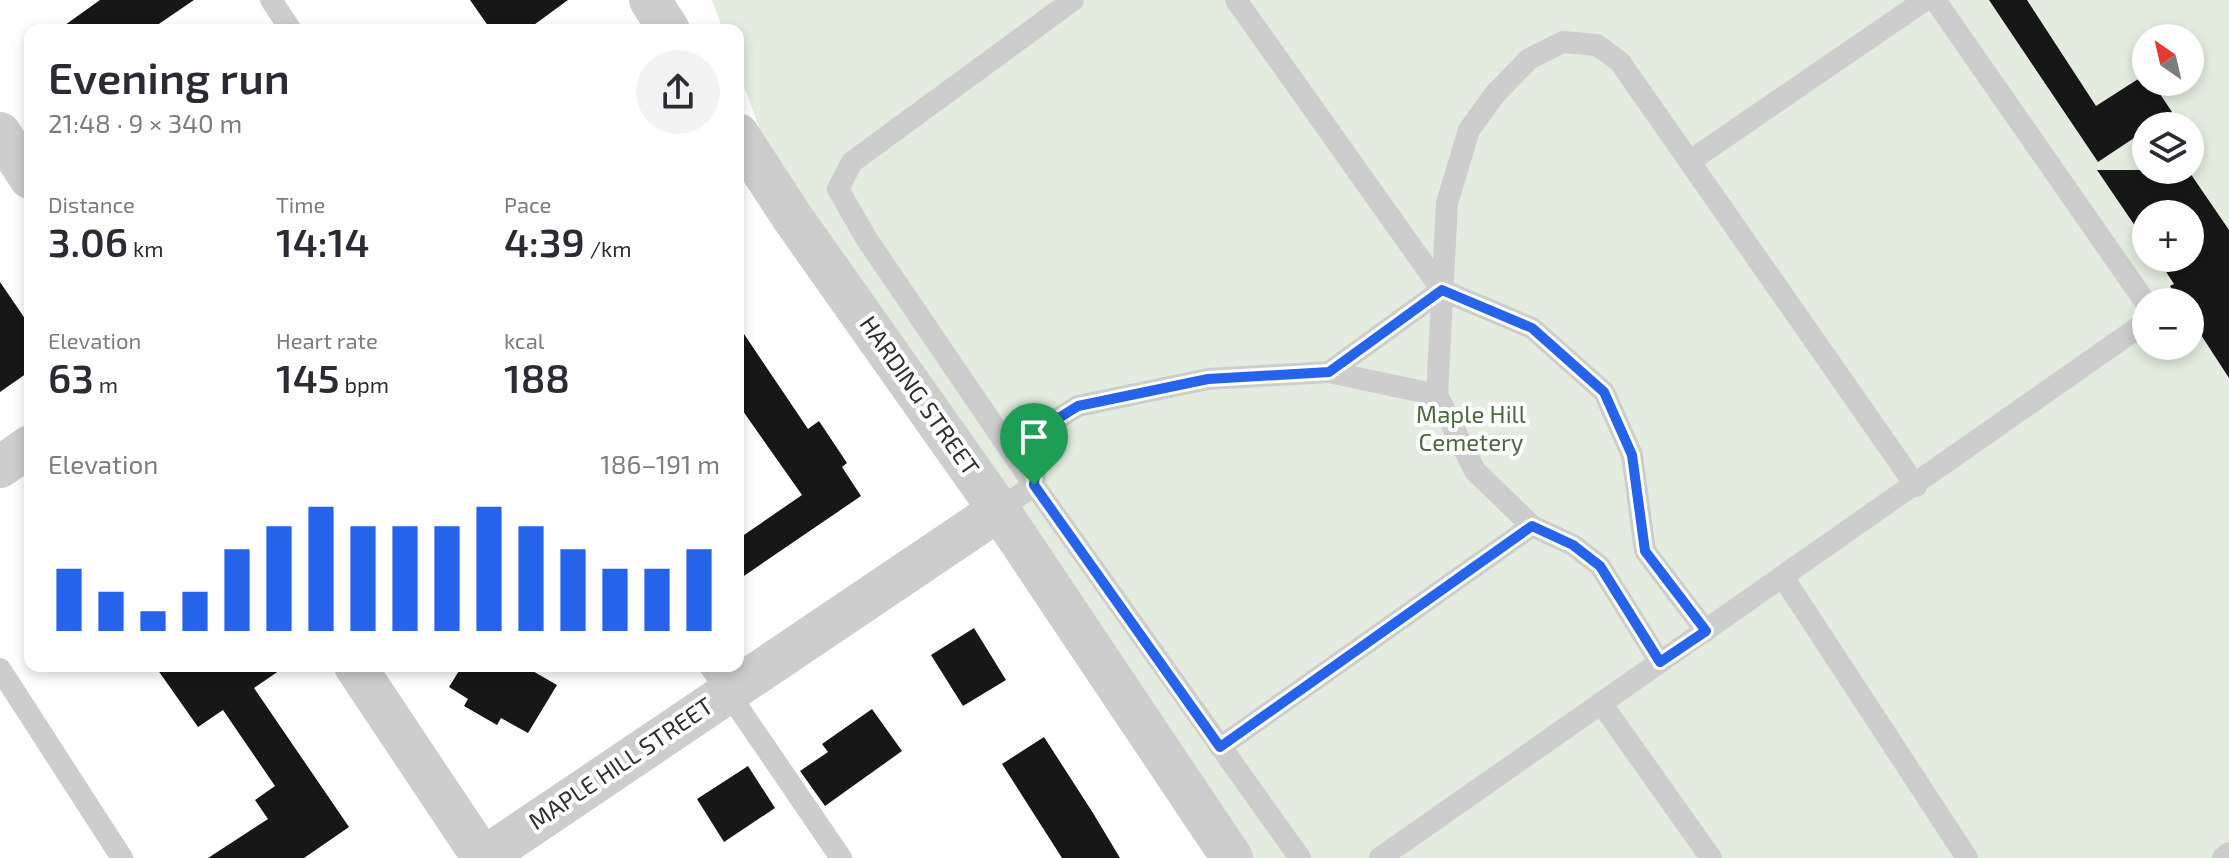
<!DOCTYPE html>
<html lang="en">
<head>
<meta charset="utf-8">
<style>
  body { margin:0; font-family:"Exo 2",sans-serif; background:#f2f2f3; color:#2b2b33; height:100vh; display:flex; flex-direction:column; font-size:30px; white-space:nowrap }
  * { box-sizing:border-box; margin:0 }
  p { font-size:26px; color:#7c7c81 }
  .icon { flex:none; width:44px; height:44px; fill:none; stroke:currentColor; stroke-width:2; stroke-linecap:round; stroke-linejoin:round }
  .map { position:relative; flex:1; overflow:hidden }
  .details { position:absolute; left:24px; top:24px; width:720px; height:648px; display:flex; flex-direction:column; background:#fff; border-radius:16px; box-shadow:0 4px 12px #0003 }
  .details>* { flex:none }
  .needle { width:52px; rotate:326deg }
  .fabs { position:absolute; left:2132px; top:24px; display:grid; gap:16px }
  .fabs a { display:grid; place-items:center; width:72px; height:72px; border-radius:50%; background:#fff; box-shadow:0 4px 12px #0003; font-size:40px }
  .pin { position:absolute; display:grid; place-items:center; width:68px; height:68px; color:#fff; margin:-82px -34px; border-radius:50% 50% 50% 0; rotate:-45deg; box-shadow:0 0 8px #0007 }
  .pin .icon { rotate:45deg }
  .round { display:grid; place-items:center; flex:none; width:84px; height:84px; border-radius:42px; background:#f2f2f3 }
  .headline { display:flex; align-items:center; justify-content:space-between; height:136px; padding:0 24px }
  h1 { font-size:44px; font-weight:600; line-height:60px }
  .stats { display:grid; grid-template-columns:repeat(3,1fr); gap:12px; height:136px; padding:8px 24px }
  .stats div { display:grid; align-content:center }
  .stats b { font-size:40px; font-weight:600 }
  .stats small { font-size:22px; font-weight:400 }
  .stats p { font-size:22px }
  .chart { height:224px; padding:16px 24px }
  .chart p { display:flex; justify-content:space-between }
  .chart svg { width:100%; height:144px; margin-top:8px; stroke:#2563eb; stroke-width:6 }
  .map>svg:first-child { display:block }
  .green { fill:#e4ecdf; fill-rule:evenodd }
  .building { fill:#171717 }
  .lines { fill:none; stroke-linecap:round; stroke-linejoin:round }
  .service { stroke:#cdcdcd; stroke-width:22 }
  .minor { stroke:#cdcdcd; stroke-width:42 }
  .route-casing { stroke:#fff; stroke-width:16 }
  .route { stroke:#2563eb; stroke-width:10 }
  .labels { text-anchor:middle; stroke-width:8; stroke-linejoin:round; paint-order:stroke }
  .street-label { font-size:24px; fill:#303030; stroke:#fff }
  .park-label { font-size:24px; fill:#4d6940; stroke:#fff }
</style>
</head>
<body>
<div class="map">
<svg width="2229" height="858" viewBox="0 0 2229 858">
  <rect width="100%" height="100%" fill="#fff"/>
  <path class="green" d="M712,0h1517v858h-1008l-429,-641 -54,-147v-40h-15zM2146,38h44v44h-44zM2146,126h44v44h-44zM2146,214h44v44h-44zM2146,302h44v44h-44z"/>
  <g class="building">
    <path d="M100,0h94l-44,30h-92z"/>
    <path d="M470,0h98l-41,30h-36z"/>
    <path d="M1989,0h38l69,106 50,-32v8h6l20,30 -21,14h-5v4l-48,32z"/>
    <path d="M2097,170h91l41,60v148l-39,-60v-16h-10l-10,-16 4,-2 -17,-26h33v-44h-44v28z"/>
    <path d="M0,282l30,44v45l-30,21z"/>
    <path d="M738,325l70,104 11,-8 28,42 -5,4 19,29 -123,84v-41l64,-44 -64,-91z"/>
    <path d="M974,628l32,52 -43,26 -32,-51z"/>
    <path d="M155,666h131l-32,22 95,139 -45,31h-96l60,-39 -13,-19 20,-14 -52,-76 -25,17z"/>
    <path d="M462,666h62l33,19 -29,48 -27,-15 -4,7 -33,-19 4,-7 -19,-12z"/>
    <path d="M872,709l30,42 -77,55 -25,-35 28,-19 -6,-8z"/>
    <path d="M1044,737l49,76 27,45h-58l-60,-94z"/>
    <path d="M748,766l27,42 -51,34 -27,-43z"/>
  </g>
  <g class="lines">
    <g class="service">
      <path d="M271,0l20,30"/>
      <path d="M1073,0l-221,162 -14,27 28,49 168,247 266,373"/>
      <path d="M1935,0l211,303"/>
      <path d="M1690,161l235,-161"/>
      <path d="M1442,290l90,38 72,64 28,63 13,96 61,80"/>
      <path d="M1329,372l108,23"/>
      <path d="M999,510l35,-25 4,-54 40,-25 130,-27 121,-7 113,-82 -206,-290"/>
      <path d="M1532,526l41,19 27,21 60,96"/>
      <path d="M1783,577l184,281"/>
      <path d="M710,666l131,192"/>
      <path d="M0,669l122,189"/>
      <path d="M1601,703l110,155"/>
      <path d="M1220,747l312,-221 -57,-55 -38,-76 10,-192 22,-73 26,-36 34,-35 34,-17 34,3 23,17 296,424"/>
      <path d="M1380,858l766,-536"/>
      <path d="M2223,858l6,-5"/>
    </g>
    <g class="minor">
      <path d="M650,0l19,30"/>
      <path d="M0,133l30,45"/>
      <path d="M738,134l54,83 207,293 233,348"/>
      <path d="M0,467l30,-21"/>
      <path d="M355,666l128,192"/>
      <path d="M483,858l516,-348"/>
    </g>
  </g>
  <g class="lines">
    <defs>
      <path id="route" d="M1442,290l90,38 72,64 28,63 13,96 61,80 -46,31 -60,-96 -27,-21 -41,-19 -312,221 -186,-262 4,-54 40,-25 130,-27 121,-7z"/>
    </defs>
    <use href="#route" class="route-casing"/>
    <use href="#route" class="route"/>
  </g>
  <g class="labels">
    <g class="street-label">
      <text transform="translate(919 396) rotate(55)" y="8">HARDING STREET</text>
      <text transform="translate(621 764) rotate(-34)" y="8">MAPLE HILL STREET</text>
    </g>
    <g class="park-label">
      <text x="1471" y="423">Maple Hill<tspan x="1471" dy="28">Cemetery</tspan></text>
    </g>
  </g>
</svg>
<div class="fabs">
<a><svg class="needle" viewBox="-14 -14 28 28"><path d="M0-13l5 13h-10z" fill="#e53935"/><path d="M0 13l5-13h-10z" fill="#7c7c81"/></svg></a>
<a><svg class="icon" aria-label="layers" viewBox="0 0 24 24"><path d="M12 4l9 5-9 5-9-5zM3 14l9 5 9-5"/></svg></a>
<a>+</a>
<a>−</a>
</div>
<div class="pin" style="left:1034px;top:485px;background:#1e9e55"><svg class="icon" aria-label="arrive" viewBox="0 0 24 24"><path d="M6 21V4h12l-3 4 3 4H6"/></svg></div>
<section class="details">
<div class="headline"><div><h1>Evening run</h1><p>21:48 · 9 × 340 m</p></div><a class="round"><svg class="icon" aria-label="share" viewBox="0 0 24 24"><path d="M12 15V3M7 8l5-5 5 5M5 13v7h14v-7"/></svg></a></div>
<div class="stats">
<div><p>Distance</p><b>3.06<small> km</small></b></div>
<div><p>Time</p><b>14:14</b></div>
<div><p>Pace</p><b>4:39<small> /km</small></b></div>
</div>
<div class="stats">
<div><p>Elevation</p><b>63<small> m</small></b></div>
<div><p>Heart rate</p><b>145<small> bpm</small></b></div>
<div><p>kcal</p><b>188</b></div>
</div>
<div class="chart"><p><span>Elevation</span>186–191 m</p>
<svg viewBox="0 0 160 44" preserveAspectRatio="none"><path d="M5 44V25M15 44V32M25 44V38M35 44V32M45 44V19M55 44V12M65 44V6M75 44V12M85 44V12M95 44V12M105 44V6M115 44V12M125 44V19M135 44V25M145 44V25M155 44V19"/></svg>
</div>
</section>
</div>
</body>
</html>
